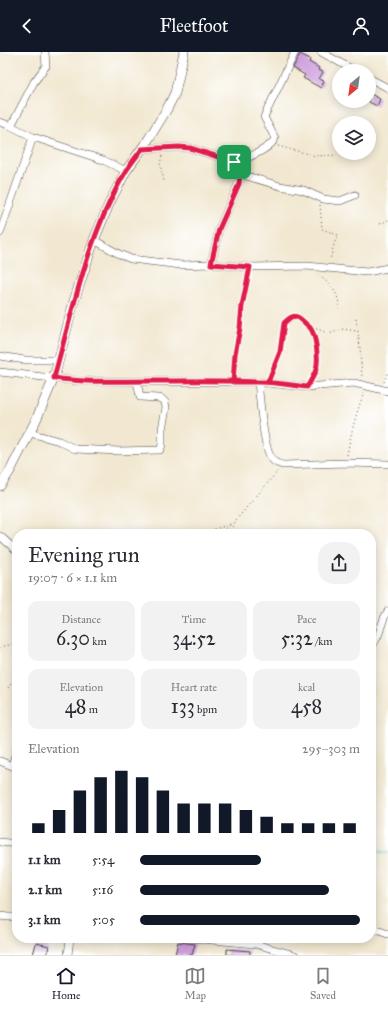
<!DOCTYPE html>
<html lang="en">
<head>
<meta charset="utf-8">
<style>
  body { margin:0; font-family:"IM FELL Great Primer",serif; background:#f2f2f3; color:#2b2b33; height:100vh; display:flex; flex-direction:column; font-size:15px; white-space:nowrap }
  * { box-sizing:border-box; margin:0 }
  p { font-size:13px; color:#7c7c81 }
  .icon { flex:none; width:22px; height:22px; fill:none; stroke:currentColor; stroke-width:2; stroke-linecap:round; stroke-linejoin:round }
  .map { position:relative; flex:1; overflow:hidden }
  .details { position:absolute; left:12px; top:477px; width:364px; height:414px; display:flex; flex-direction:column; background:#fff; border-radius:16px; box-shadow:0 2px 10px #0003 }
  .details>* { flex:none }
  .needle { width:26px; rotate:209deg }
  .controls { position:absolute; left:332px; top:12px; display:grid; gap:8px }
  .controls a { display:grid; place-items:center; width:44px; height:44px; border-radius:50%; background:#fff; box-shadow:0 2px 10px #0003; font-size:20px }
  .pin { position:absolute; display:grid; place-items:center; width:34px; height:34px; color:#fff; margin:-17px; border-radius:8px; box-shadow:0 2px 6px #0006 }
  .round { display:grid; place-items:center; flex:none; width:42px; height:42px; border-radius:16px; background:#f2f2f3 }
  .head { display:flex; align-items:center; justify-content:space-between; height:68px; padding:0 16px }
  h1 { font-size:22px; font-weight:600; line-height:30px }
  .metrics { display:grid; grid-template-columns:repeat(3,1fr); gap:6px; height:68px; padding:4px 16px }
  .metrics div { display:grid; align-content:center; border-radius:10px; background:#f2f2f3; text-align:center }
  .metrics b { font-size:20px; font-weight:600 }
  .metrics small { font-size:11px; font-weight:400 }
  .metrics p { font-size:11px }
  .chart { height:112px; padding:8px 16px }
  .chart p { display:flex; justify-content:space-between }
  .chart svg { width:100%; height:72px; margin-top:4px; stroke:#111827; stroke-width:6 }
  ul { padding:0 16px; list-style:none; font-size:13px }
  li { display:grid; grid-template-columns:64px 48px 1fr; align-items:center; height:30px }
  li i { height:10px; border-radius:5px; background:#111827 }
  header { display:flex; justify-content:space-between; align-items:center; height:52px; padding:0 16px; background:#111827; color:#fff; font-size:18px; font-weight:600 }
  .menu { display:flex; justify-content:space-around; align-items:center; height:56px; border-top:1px solid #e1e1e2; background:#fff; font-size:11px; color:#7c7c81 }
  .menu a { display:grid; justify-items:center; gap:2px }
  .menu .current { color:#111827 }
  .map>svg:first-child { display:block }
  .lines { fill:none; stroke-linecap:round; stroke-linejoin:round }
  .stream { stroke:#5ac7d0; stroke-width:2 }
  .building { fill:#cf9edd }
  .minor-casing { stroke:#494744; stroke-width:8 }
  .tertiary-casing { stroke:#494744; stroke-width:10 }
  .path { stroke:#494744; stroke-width:1; stroke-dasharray:1 3; stroke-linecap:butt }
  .minor { stroke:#fff; stroke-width:7 }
  .tertiary { stroke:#fff; stroke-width:9 }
  .route-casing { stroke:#fff; stroke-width:8 }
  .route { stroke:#e11d48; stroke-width:5 }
</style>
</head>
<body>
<header><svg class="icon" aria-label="back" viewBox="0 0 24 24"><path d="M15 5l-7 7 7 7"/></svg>Fleetfoot<svg class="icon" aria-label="person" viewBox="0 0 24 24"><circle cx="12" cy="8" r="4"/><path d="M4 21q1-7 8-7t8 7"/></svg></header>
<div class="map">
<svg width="388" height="903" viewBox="0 0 388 903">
  <rect width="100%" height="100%" fill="#fff"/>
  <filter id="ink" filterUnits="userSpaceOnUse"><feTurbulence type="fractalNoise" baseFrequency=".025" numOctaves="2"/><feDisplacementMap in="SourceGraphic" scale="8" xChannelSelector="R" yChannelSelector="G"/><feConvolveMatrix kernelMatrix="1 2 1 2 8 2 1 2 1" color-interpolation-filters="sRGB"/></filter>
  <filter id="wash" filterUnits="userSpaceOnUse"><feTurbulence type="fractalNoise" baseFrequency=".012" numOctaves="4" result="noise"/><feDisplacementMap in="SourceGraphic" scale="16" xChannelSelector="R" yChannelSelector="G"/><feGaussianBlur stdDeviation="0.9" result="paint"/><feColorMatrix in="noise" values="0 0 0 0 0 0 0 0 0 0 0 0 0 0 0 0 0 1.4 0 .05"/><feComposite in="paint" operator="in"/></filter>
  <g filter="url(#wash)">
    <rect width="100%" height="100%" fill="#f2e8d1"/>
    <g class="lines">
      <path class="stream" d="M371,798l17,3"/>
    </g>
    <g id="blocks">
      <g class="building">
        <path d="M300,2l10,5 -1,3 10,6 -1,2 5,2 -4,7 5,2 -3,7 -18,-10 2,-3 -12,-7z"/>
        <path d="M369,41l11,6 -3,7 -8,-4z"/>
        <path d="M178,890l17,2 -3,11h-17z"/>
        <path d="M36,891l13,3 -2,9h-14z"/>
        <path d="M227,897l23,2v4h-23z"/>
      </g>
    </g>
  </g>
  <g filter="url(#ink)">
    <use href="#blocks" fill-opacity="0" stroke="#494744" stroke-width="1"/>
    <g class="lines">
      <defs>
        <g id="minor">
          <path d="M321,0l34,19"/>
          <path d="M369,26l19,10"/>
          <path d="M0,70l11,4 22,11 70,23 23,11"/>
          <path d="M11,74l23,-44 12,-16 -1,-14"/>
          <path d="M142,97l37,-2 11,1 44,14h5c10,-5 33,-14 36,-24l-11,-21 31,-65"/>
          <path d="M240,122l40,12 23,4 20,9 17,2 15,-6"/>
          <path d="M0,181l33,-96"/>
          <path d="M94,188l25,14 12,5 50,6 30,-1 38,3 58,-1 60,6 21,-4"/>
          <path d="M211,212l8,-35 20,-46 1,-9 -6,-12"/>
          <path d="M0,304l25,4h34"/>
          <path d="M0,320l78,9 180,1 49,5 47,-4 34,8"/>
          <path d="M258,330c2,16 5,67 14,77 2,4 7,5 11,6l63,-2 42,1"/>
          <path d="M30,381l29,8 16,8 44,2 41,-1 2,-5v-16l4,-21 -1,-6 -3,-3 -4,-1 -18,-1 -3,-16"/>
          <path d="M0,484l17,15"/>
          <path d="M371,596l7,-12 6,-18 4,-7"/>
          <path d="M0,709l17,7"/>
          <path d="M12,713l5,-16"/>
          <path d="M0,790l17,2"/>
          <path d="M0,864l8,1h9"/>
          <path d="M371,876l17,6"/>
          <path d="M190,886l65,6 40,11"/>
          <path d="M68,903l2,-17"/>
        </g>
        <path id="tertiary" d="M0,434l10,-15 26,-51 18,-42 20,-77 20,-61 16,-38 16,-31 22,-31 19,-31 8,-16 9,-41"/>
      </defs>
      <use href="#minor" class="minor-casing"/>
      <use href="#tertiary" class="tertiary-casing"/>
      <g class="path">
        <path d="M278,94l38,10 21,-1"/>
        <path d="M162,104l-2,8 4,17"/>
        <path d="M320,153l2,24 16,6 -4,9 -4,16"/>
        <path d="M380,172l8,-4"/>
        <path d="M316,222c13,8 24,19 23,35"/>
        <path d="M356,267l4,28 2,31"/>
        <path d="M312,277h6l11,5 14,-5 14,2"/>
        <path d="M233,323l2,-21 5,-26 2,-23 6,-31"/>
        <path d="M270,324l10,-24 4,-29 7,-6 6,-1 15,13 4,22 1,13 -6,16"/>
        <path d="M384,330l4,-10"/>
        <path d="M347,403c4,-22 9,-42 17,-62"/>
        <path d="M199,482l32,-10 4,-3 43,-50"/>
        <path d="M220,482l11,-10"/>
        <path d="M229,482l6,-12"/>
        <path d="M0,595l17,-4"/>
        <path d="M8,636l9,-12"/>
      </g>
      <use href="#minor" class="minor"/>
      <use href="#tertiary" class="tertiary"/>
    </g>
  </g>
  <g class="lines" filter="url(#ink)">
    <defs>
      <path id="route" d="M234,110l6,12 -1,10 -20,45 -8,35 39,3 -8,39 -2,22 -5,26 -2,28h35l12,-30 4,-29c9,-9 12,-9 21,0 2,2 5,4 6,6 5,8 7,26 6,35 0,8 -6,16 -10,23 -16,-2 -33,-5 -49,-5 -37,-2 -73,-1 -109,-1 -32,0 -63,2 -95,-3 19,-70 35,-145 72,-207 5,-8 11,-15 16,-22l37,-2 11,1 44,14"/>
    </defs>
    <use href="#route" class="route-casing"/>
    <use href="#route" class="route"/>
  </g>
</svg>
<div class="controls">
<a><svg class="needle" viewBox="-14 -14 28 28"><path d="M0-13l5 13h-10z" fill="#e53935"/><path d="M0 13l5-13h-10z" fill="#7c7c81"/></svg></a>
<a><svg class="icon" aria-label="layers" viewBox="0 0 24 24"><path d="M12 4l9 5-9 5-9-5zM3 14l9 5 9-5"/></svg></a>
</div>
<div class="pin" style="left:234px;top:110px;background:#1e9e55"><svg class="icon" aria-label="arrive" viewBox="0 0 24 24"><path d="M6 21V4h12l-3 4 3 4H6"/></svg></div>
<section class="details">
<div class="head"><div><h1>Evening run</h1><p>19:07 · 6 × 1.1 km</p></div><a class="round"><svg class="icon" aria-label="share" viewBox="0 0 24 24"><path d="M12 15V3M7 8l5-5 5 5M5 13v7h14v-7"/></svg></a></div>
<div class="metrics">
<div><p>Distance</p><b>6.30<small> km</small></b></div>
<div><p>Time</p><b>34:52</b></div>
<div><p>Pace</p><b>5:32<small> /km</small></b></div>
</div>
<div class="metrics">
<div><p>Elevation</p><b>48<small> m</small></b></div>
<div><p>Heart rate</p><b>133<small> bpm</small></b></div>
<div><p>kcal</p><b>458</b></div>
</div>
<div class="chart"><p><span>Elevation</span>295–303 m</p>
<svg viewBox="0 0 160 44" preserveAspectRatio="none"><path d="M5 44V38M15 44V30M25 44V18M35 44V10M45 44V6M55 44V10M65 44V18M75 44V26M85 44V26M95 44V26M105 44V30M115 44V34M125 44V38M135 44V38M145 44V38M155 44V38"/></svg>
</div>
<ul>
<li><b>1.1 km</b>5:54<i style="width:55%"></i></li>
<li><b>2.1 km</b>5:16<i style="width:86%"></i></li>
<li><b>3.1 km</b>5:05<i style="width:100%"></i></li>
</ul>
</section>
</div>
<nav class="menu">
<a class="current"><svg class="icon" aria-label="home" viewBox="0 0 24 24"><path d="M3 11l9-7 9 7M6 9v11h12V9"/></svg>Home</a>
<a><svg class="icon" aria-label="map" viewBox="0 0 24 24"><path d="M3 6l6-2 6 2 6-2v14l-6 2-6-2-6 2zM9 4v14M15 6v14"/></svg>Map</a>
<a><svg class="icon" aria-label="saved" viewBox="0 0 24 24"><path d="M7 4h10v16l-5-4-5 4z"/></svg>Saved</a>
</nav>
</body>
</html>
